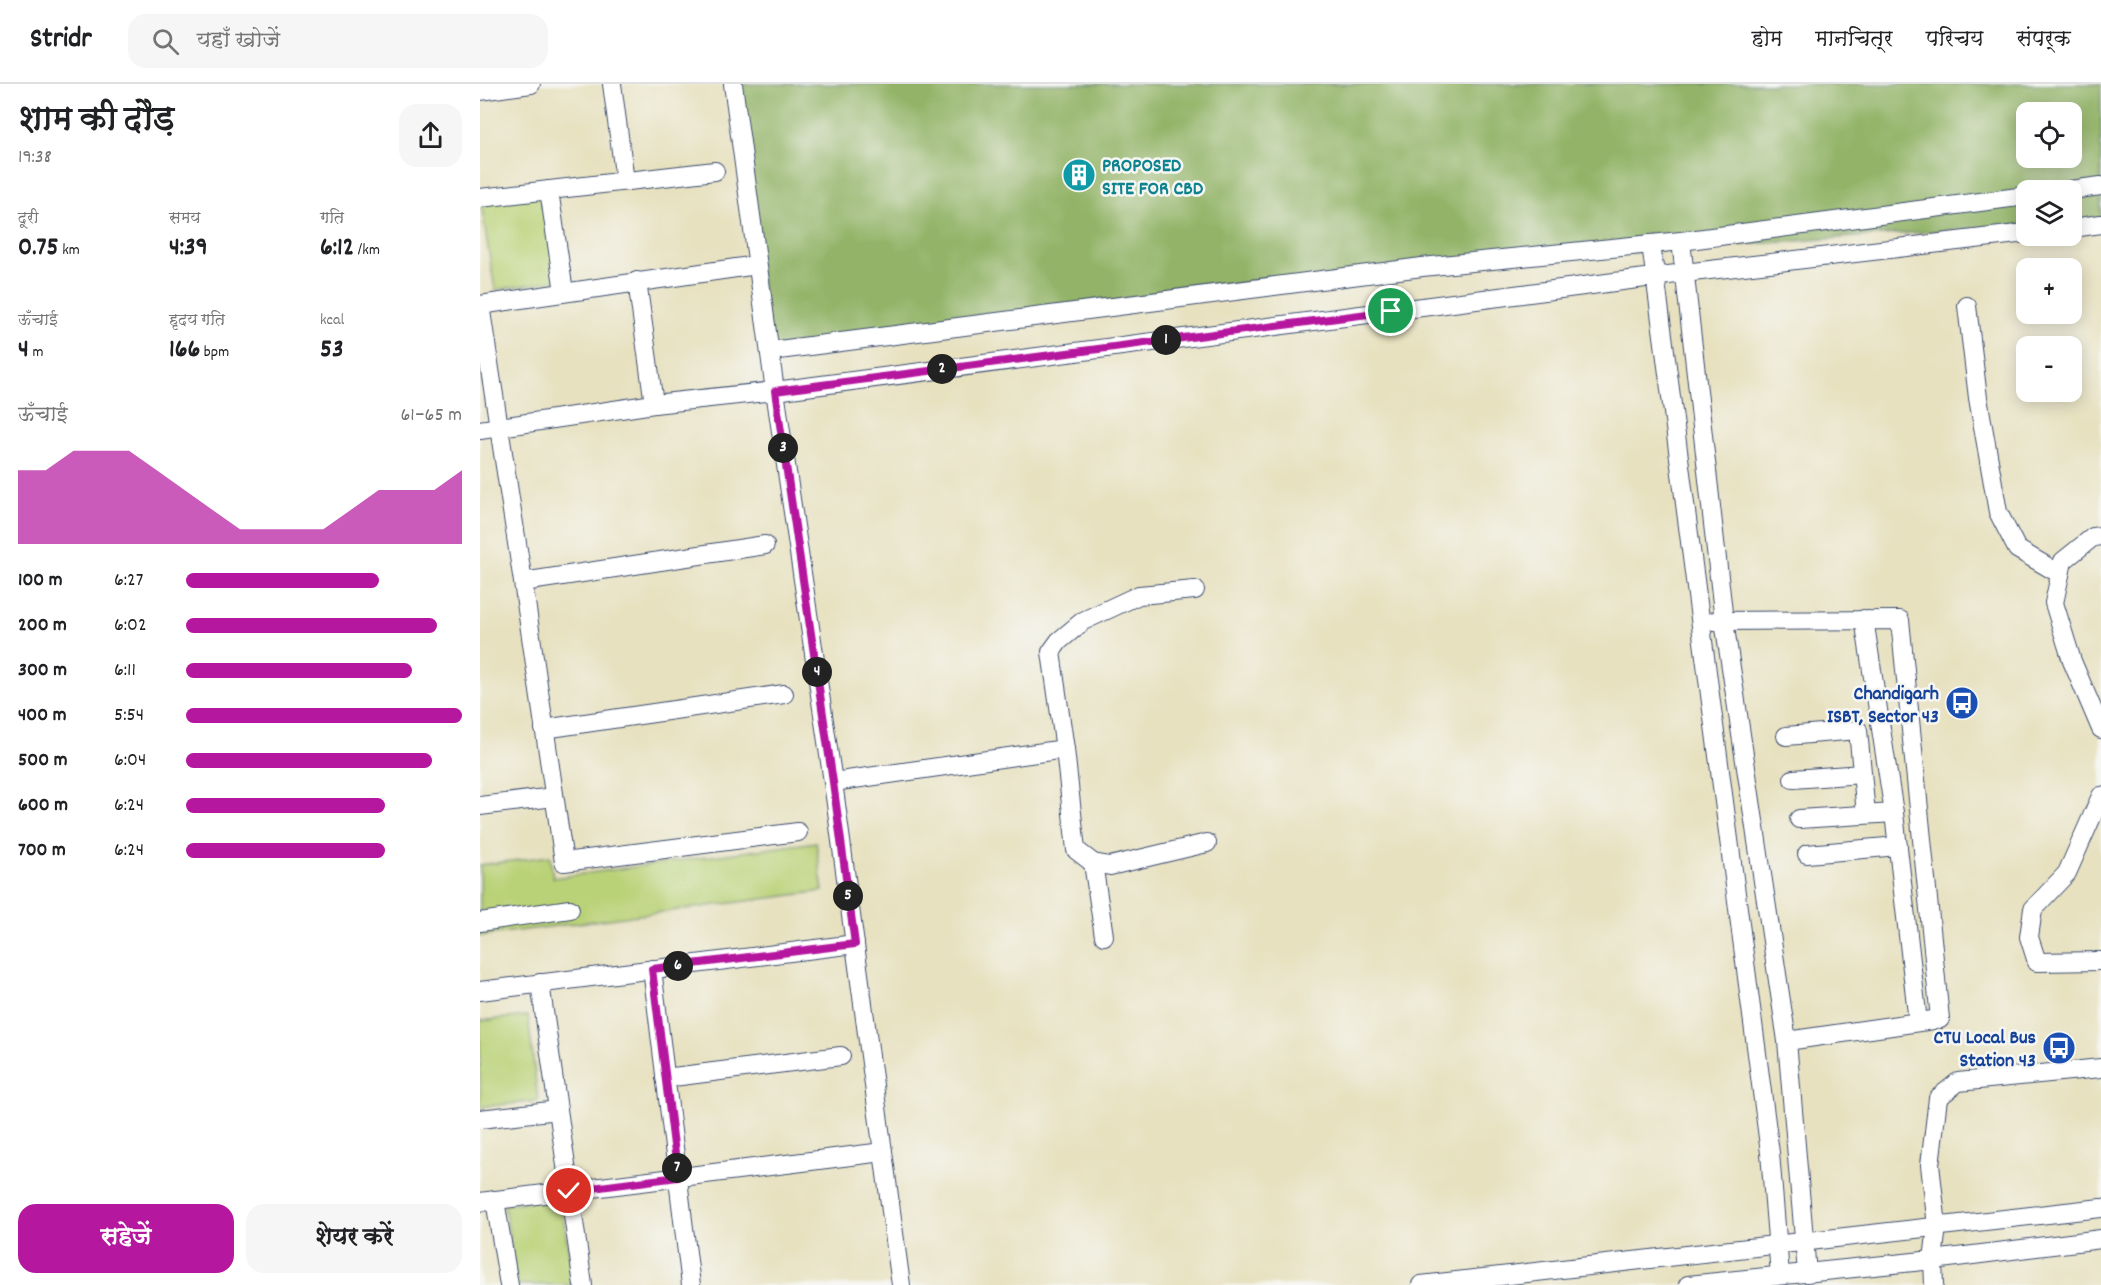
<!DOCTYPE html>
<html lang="hi">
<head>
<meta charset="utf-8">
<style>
  body { margin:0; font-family:Dekko,"Playpen Sans Deva",sans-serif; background:#f6f6f6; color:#202124; height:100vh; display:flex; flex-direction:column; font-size:22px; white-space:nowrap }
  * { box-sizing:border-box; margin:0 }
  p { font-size:20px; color:#757577 }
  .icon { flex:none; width:33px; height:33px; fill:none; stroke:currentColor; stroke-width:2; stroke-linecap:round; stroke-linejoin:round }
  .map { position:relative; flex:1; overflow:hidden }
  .drawer { display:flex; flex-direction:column; background:#fff; width:480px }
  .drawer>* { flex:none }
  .fabs { position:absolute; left:1536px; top:18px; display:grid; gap:12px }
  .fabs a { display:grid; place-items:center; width:66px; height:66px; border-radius:12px; background:#fff; box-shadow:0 3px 15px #0003; font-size:30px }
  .pin { position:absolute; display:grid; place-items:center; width:51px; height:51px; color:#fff; margin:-26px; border:3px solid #fff; border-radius:50%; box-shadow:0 2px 6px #0007 }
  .km { position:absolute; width:30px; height:30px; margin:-15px; border-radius:50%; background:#222; color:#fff; font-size:16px; line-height:30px; text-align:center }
  .round { display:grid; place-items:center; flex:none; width:63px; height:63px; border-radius:18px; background:#f6f6f6 }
  .summary { display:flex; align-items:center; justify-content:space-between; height:102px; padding:0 18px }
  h1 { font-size:33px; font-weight:700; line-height:45px }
  .figures { display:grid; grid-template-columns:repeat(3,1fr); gap:9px; height:102px; padding:6px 18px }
  .figures div { display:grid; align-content:center }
  .figures b { font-size:26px; font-weight:700 }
  .figures small { font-size:16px; font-weight:400 }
  .figures p { font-size:16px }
  .chart { height:168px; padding:12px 18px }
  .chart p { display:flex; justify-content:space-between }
  .chart svg { width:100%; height:108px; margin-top:6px; fill:#b5179e; opacity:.7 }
  .cta { display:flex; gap:12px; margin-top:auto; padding:12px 18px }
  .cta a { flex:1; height:69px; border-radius:18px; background:#b5179e; color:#fff; font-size:24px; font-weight:700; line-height:69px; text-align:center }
  .cta a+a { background:#f6f6f6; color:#202124 }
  ul { padding:0 18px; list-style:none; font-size:20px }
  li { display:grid; grid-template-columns:96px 72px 1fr; align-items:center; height:45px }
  li i { height:15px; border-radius:8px; background:#b5179e }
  header { display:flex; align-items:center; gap:36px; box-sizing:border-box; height:84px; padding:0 30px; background:#fff; border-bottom:2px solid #e0e0e0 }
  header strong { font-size:28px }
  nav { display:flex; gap:33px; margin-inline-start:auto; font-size:21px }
  .search { width:420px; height:54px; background:#f6f6f6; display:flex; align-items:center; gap:15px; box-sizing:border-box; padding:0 21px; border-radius:18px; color:#757577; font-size:22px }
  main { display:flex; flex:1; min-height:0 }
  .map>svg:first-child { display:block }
  .green { fill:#bad277; stroke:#6a806a; stroke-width:1.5 }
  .forest { fill:#93b468; stroke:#577263; stroke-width:1.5; fill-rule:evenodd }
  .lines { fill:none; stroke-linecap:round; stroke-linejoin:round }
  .minor-casing { stroke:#3a4a6d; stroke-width:20 }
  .minor { stroke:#fff; stroke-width:18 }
  .route-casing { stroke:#fff; stroke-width:12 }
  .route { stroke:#b5179e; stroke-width:8 }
  .labels { text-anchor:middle; stroke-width:5; stroke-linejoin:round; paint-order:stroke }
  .culture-label { font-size:20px; font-weight:bold; fill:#0d838f; stroke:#f6f6f2; text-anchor:start }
  .transit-label { font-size:20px; font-weight:bold; fill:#164399; stroke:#f6f6f2; text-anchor:end }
</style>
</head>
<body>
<header>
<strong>Stridr</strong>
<div class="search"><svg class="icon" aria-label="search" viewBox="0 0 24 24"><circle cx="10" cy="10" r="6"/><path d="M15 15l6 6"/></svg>यहाँ खोजें</div>
<nav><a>होम</a><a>मानचित्र</a><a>परिचय</a><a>संपर्क</a></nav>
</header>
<main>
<section class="drawer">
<div class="summary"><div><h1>शाम की दौड़</h1><p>19:38</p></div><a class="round"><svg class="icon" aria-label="share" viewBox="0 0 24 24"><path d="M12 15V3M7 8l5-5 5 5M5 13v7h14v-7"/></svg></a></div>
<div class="figures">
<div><p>दूरी</p><b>0.75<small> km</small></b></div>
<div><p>समय</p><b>4:39</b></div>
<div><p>गति</p><b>6:12<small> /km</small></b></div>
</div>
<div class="figures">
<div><p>ऊँचाई</p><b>4<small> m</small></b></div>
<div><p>हृदय गति</p><b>166<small> bpm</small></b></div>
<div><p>kcal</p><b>53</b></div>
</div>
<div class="chart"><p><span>ऊँचाई</span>61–65 m</p>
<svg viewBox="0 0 160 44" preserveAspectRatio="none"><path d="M0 44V14L10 14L20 6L30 6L40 6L50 14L60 22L70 30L80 38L90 38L100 38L110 38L120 30L130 22L140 22L150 22L160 14V44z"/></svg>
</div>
<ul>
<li><b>100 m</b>6:27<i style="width:70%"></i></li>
<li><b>200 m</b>6:02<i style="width:91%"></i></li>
<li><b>300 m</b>6:11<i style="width:82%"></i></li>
<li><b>400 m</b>5:54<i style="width:100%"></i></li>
<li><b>500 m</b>6:04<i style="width:89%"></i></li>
<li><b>600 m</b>6:24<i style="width:72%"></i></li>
<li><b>700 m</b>6:24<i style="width:72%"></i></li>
</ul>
<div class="cta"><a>सहेजें</a><a>शेयर करें</a></div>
</section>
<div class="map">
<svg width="1621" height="1201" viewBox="0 0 1621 1201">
  <rect width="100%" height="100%" fill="#f6f6f2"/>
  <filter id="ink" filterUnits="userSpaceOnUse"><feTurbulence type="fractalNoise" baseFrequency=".0167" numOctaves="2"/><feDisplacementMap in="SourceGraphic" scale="12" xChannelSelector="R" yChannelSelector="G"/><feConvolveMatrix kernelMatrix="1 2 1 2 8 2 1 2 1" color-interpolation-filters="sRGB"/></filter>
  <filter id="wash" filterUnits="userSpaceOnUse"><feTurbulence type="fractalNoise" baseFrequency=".008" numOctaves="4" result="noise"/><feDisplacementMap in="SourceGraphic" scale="24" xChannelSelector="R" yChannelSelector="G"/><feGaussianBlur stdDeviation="1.35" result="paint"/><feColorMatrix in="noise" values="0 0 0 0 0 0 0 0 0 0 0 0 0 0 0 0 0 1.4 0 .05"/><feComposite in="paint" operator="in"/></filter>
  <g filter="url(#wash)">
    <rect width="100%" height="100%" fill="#e7e1bf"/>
    <g class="green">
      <path d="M63,109l15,87 -63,10 -14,-87z"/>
      <path d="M336,758l7,49 -343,45v-71l70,-9 3,22z"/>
      <path d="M48,932l10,85 -58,6v-86z"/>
      <path d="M80,1113l14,88h-57l-13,-80z"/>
    </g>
    <path class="forest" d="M253,0h1368v135l-29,3v-32h-46v35l-604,42 -651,84zM1546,28h46v46h-46z"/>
  </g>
  <g filter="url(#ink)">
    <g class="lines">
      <defs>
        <g id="minor">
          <path d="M132,0l13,97"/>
          <path d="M253,0l42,307 58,391 68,503"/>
          <path d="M0,7l51,-7"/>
          <path d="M69,106l15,102"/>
          <path d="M1590,106l31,-4"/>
          <path d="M0,114l235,-27"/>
          <path d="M1592,144l29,-4"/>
          <path d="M1201,157l43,380 63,420 20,232"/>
          <path d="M1171,160l119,909 10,122"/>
          <path d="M277,181l-277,40 43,277 41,280 234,-30"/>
          <path d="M157,197l17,123"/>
          <path d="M1487,222l11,92 20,114 19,37 43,25"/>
          <path d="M291,267l651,-84 259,-26 345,-45"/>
          <path d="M0,346l174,-26 121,-13 909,-118 342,-40"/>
          <path d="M1621,452l-8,1 -30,24 -9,42 18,58 29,68"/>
          <path d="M43,498l242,-37"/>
          <path d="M715,506l-56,5 -56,26 -24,20 -8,11 14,97 11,101 17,13 17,3 97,-23"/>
          <path d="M1384,535l30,194 24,209"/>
          <path d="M1234,537l186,-1 40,399 -153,22"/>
          <path d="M64,645l240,-35"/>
          <path d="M1306,652l72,-6 8,84"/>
          <path d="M1313,695l69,-5"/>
          <path d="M353,698l232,-33"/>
          <path d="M1621,712l-34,77 -34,36 -4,28 8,25 64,-1"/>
          <path d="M0,722l74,-9"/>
          <path d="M1319,735l95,-6"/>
          <path d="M1327,770l91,-8"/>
          <path d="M613,779l11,73"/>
          <path d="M0,838l90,-13"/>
          <path d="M172,885l39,316"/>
          <path d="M60,899l43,302"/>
          <path d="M0,907l375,-47"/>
          <path d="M185,994l176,-22"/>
          <path d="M0,1035l78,-9"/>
          <path d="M15,1116l14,85"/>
          <path d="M0,1118l403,-50"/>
          <path d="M941,1201l680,-77"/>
          <path d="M1208,1201l245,-25 168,-21"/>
          <path d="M1454,1201l-1,-25 4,-34 -7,-61 8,-67 20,-16 143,-14"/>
        </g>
      </defs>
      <use href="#minor" class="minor-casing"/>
      <use href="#minor" class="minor"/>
    </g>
  </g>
  <g class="lines" filter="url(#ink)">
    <defs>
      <path id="route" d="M89,1107l109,-14 -26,-208 203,-25 -22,-162 -58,-391 616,-80"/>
    </defs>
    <use href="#route" class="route-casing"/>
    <use href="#route" class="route"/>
  </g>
  <defs>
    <symbol id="building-disc" viewBox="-11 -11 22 22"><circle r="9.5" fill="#0f9aa8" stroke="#f6f6f2"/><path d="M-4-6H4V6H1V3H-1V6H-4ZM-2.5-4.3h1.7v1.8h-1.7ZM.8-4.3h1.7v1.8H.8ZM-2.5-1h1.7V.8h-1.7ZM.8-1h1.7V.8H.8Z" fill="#fff"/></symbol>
    <symbol id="bus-disc" viewBox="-11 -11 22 22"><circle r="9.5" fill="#1a4fb4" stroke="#f6f6f2"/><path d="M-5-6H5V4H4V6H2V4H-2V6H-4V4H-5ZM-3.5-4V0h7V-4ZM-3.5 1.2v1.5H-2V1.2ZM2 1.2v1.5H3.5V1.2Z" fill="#fff"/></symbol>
  </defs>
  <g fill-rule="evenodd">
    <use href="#building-disc" x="580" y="72" width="38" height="38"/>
    <use href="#bus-disc" x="1463" y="600" width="38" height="38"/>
    <use href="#bus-disc" x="1560" y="945" width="38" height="38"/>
  </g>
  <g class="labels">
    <g class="culture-label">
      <text x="622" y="87">PROPOSED<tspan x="622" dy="23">SITE FOR CBD</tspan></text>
    </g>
    <g class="transit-label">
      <text x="1459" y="615">Chandigarh<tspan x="1459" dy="23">ISBT, Sector 43</tspan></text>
      <text x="1556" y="959">CTU Local Bus<tspan x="1556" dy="23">Station 43</tspan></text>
    </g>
  </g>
</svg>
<div class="fabs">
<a><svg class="icon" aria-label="locate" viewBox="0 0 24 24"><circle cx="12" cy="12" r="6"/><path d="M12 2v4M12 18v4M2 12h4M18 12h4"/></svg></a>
<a><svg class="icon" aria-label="layers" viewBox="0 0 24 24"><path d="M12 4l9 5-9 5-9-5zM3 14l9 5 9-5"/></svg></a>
<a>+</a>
<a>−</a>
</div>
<div class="pin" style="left:911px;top:227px;background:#1e9e55"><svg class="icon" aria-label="arrive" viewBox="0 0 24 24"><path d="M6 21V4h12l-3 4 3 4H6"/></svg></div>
<div class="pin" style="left:89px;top:1107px;background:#d93025"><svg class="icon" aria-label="check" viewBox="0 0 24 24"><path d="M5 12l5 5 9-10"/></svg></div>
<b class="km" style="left:686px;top:256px">1</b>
<b class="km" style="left:462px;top:285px">2</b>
<b class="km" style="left:303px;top:364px">3</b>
<b class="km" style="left:337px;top:588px">4</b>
<b class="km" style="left:368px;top:812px">5</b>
<b class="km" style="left:198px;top:882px">6</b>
<b class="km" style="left:197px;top:1084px">7</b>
</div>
</main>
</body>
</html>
